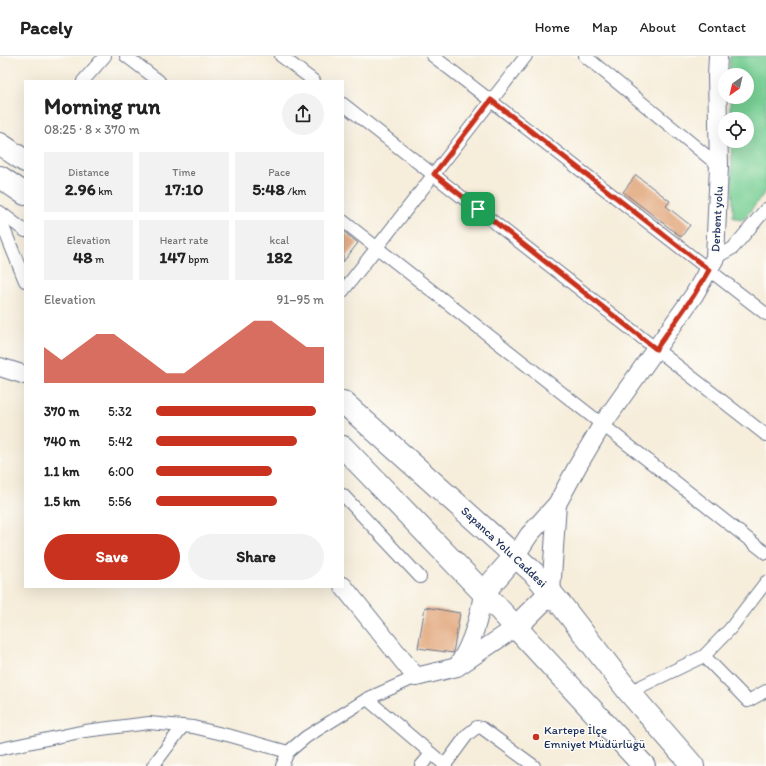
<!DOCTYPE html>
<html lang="en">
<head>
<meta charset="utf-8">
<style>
  body { margin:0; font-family:Itim,sans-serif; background:#f2f2f2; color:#222; height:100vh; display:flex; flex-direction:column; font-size:15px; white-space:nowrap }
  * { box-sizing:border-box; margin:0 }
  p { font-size:13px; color:#767676 }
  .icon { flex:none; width:22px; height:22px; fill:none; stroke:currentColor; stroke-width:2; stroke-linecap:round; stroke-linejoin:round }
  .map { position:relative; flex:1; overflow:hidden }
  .panel { position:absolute; left:24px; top:24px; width:320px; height:508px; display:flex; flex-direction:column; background:#fff; border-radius:0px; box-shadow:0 4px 16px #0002 }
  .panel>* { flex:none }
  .needle { width:26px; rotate:214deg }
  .buttons { position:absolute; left:718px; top:12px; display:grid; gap:8px }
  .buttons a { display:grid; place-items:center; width:36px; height:36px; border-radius:50%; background:#fff; box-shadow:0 4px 16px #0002; font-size:20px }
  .pin { position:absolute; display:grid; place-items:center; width:34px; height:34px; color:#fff; margin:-17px; border-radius:8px; box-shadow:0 2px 6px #0006 }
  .round { display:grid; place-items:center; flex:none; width:42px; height:42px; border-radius:21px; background:#f2f2f2 }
  .summary { display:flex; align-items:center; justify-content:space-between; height:68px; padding:0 20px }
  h1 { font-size:22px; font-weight:700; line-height:30px }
  .metrics { display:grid; grid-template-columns:repeat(3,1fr); gap:6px; height:68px; padding:4px 20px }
  .metrics div { display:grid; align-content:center; border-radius:0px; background:#f2f2f2; text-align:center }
  .metrics b { font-size:17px; font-weight:700 }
  .metrics small { font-size:11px; font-weight:400 }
  .metrics p { font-size:11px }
  .chart { height:112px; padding:8px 20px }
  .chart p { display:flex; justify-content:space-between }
  .chart svg { width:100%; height:72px; margin-top:4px; fill:#c8321e; opacity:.7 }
  .action { display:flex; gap:8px; margin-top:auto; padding:8px 20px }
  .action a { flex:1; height:46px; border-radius:24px; background:#c8321e; color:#fff; font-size:16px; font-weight:700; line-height:46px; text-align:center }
  .action a+a { background:#f2f2f2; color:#222 }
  ul { padding:0 20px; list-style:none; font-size:13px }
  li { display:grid; grid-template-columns:64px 48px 1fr; align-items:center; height:30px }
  li i { height:10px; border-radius:5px; background:#c8321e }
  header { display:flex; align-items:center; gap:24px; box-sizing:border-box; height:56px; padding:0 20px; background:#fff; border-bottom:1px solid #e0e0e0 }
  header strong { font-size:19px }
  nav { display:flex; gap:22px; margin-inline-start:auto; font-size:14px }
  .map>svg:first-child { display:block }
  .green { fill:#78cf94; stroke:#4a7f79 }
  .building { fill:#e1a579 }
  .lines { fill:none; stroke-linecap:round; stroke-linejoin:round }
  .street-casing { stroke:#687289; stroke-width:14 }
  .secondary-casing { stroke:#687289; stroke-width:20 }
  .highway-casing { stroke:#687289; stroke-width:24 }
  .street { stroke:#fff; stroke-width:12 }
  .secondary { stroke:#fff; stroke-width:18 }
  .highway { stroke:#fff; stroke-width:22 }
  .route-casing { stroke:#fff; stroke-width:8 }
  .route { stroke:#c8321e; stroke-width:5 }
  .poi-dot { fill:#c8321e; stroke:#fdfcf7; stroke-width:1.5 }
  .labels { text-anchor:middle; stroke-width:3; stroke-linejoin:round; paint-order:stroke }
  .street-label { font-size:12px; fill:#1b2f5e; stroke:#fdfcf7 }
  .poi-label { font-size:12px; fill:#1b2f5e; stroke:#fdfcf7; text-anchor:start }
</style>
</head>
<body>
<header>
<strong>Pacely</strong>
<nav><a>Home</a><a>Map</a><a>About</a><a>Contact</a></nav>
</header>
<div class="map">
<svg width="766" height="710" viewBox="0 0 766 710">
  <rect width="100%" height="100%" fill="#fdfcf7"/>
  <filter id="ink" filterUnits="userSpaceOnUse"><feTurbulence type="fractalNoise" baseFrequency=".025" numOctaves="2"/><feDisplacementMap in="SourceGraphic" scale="8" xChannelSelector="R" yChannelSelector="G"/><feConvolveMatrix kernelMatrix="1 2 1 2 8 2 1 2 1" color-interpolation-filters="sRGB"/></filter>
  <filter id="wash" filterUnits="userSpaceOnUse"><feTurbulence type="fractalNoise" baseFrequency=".012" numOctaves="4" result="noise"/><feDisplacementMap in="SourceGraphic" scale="16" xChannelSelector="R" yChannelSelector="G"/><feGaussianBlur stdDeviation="0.9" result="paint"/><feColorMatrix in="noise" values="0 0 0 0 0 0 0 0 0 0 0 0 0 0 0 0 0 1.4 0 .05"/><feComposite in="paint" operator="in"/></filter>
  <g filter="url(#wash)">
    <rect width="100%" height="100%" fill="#f6edda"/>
    <path class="green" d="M730,0h36v135l-22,28 -4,1 -7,-3v-4l-2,-72h16v-22h-17v-22h17v-22h-18z"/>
    <g id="blocks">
      <g class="building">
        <path d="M636,119l34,26 -4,5 24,19 -9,12 -58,-45z"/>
        <path d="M343,175l15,12 -15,19z"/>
        <path d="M425,551l35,6 -7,40 -35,-5z"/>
      </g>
    </g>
  </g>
  <g filter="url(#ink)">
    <use href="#blocks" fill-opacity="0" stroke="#687289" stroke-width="1"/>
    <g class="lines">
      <defs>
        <g id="street">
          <path d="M126,0l33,25"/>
          <path d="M281,0l33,25"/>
          <path d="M433,0l333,258"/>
          <path d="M585,0l134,110"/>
          <path d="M83,25l22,-25"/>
          <path d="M343,48l423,331"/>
          <path d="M0,156l25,19"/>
          <path d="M0,163l25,62"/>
          <path d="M343,165l423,332"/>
          <path d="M715,202l18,-10 33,-39"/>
          <path d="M343,235l183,-235"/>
          <path d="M343,439l77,82"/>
          <path d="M704,600l44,45 18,-10"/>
          <path d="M629,636l75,-36 26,-27 36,-47"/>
          <path d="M367,643l79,67"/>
          <path d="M0,693l85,-18 64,-8 44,4 38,9 57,16"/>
          <path d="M445,709l22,-30 10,-8 5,1 52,38"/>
          <path d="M153,710l30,-40"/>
          <path d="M282,710l6,-14 18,-15 61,-38 49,-22"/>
          <path d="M421,710l10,-12"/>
        </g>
        <g id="secondary">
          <path d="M0,311l25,8"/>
          <path d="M516,499l13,-20 28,-31 20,-37 25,-42 92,-130 21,-37 4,-92 -2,-90 1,-20"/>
          <path d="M343,530l73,91 41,-10 58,-39"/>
          <path d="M551,536l6,-88"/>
          <path d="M459,608c14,-23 20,-45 24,-71"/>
        </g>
        <g id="highway">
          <path d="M0,88l25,17"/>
          <path d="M0,121l25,17"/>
          <path d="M343,346l190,170 30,35 66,85 64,74"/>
          <path d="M343,391l154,160 147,159"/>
          <path d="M483,537l33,-38"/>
          <path d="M515,572l36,-36"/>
        </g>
      </defs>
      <use href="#street" class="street-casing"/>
      <use href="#secondary" class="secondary-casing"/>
      <use href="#highway" class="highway-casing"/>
      <use href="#street" class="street"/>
      <use href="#secondary" class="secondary"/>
      <use href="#highway" class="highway"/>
    </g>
  </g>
  <g class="lines" filter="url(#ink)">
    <defs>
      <path id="route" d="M491,44l218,170 -15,25 -38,54 -222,-175z"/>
    </defs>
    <use href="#route" class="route-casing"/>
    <use href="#route" class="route"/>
  </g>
  <circle class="poi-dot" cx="536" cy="681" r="4"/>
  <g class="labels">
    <g class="street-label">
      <text transform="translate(717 163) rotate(-87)" y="4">Derbent yolu</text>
      <text transform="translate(504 491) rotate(43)" y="4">Sapanca Yolu Caddesi</text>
    </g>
    <g class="poi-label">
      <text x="544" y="678">Kartepe İlçe<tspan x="544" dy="14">Emniyet Müdürlüğü</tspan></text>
    </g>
  </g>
</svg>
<div class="buttons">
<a><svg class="needle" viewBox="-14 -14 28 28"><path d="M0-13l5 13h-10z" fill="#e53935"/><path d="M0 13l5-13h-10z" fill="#767676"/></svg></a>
<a><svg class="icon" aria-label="locate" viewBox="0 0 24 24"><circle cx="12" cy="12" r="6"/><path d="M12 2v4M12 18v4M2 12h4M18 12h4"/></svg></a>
</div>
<div class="pin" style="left:478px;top:153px;background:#1e9e55"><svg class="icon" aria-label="arrive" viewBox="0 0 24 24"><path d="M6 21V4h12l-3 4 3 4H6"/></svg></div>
<section class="panel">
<div class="summary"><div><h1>Morning run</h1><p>08:25 · 8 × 370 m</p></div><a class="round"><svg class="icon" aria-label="share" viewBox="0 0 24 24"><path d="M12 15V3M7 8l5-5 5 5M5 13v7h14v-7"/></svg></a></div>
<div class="metrics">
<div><p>Distance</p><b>2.96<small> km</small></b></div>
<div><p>Time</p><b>17:10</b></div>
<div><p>Pace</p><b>5:48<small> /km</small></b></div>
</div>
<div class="metrics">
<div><p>Elevation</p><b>48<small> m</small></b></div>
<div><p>Heart rate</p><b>147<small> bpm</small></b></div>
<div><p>kcal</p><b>182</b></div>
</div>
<div class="chart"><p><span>Elevation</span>91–95 m</p>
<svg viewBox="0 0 160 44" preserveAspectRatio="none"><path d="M0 44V22L10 30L20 22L30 14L40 14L50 22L60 30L70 38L80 38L90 30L100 22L110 14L120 6L130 6L140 14L150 22L160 22V44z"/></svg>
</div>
<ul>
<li><b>370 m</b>5:32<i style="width:95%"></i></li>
<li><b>740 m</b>5:42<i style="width:84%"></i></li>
<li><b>1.1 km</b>6:00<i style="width:69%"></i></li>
<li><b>1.5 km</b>5:56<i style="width:72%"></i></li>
</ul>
<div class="action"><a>Save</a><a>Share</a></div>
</section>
</div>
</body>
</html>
